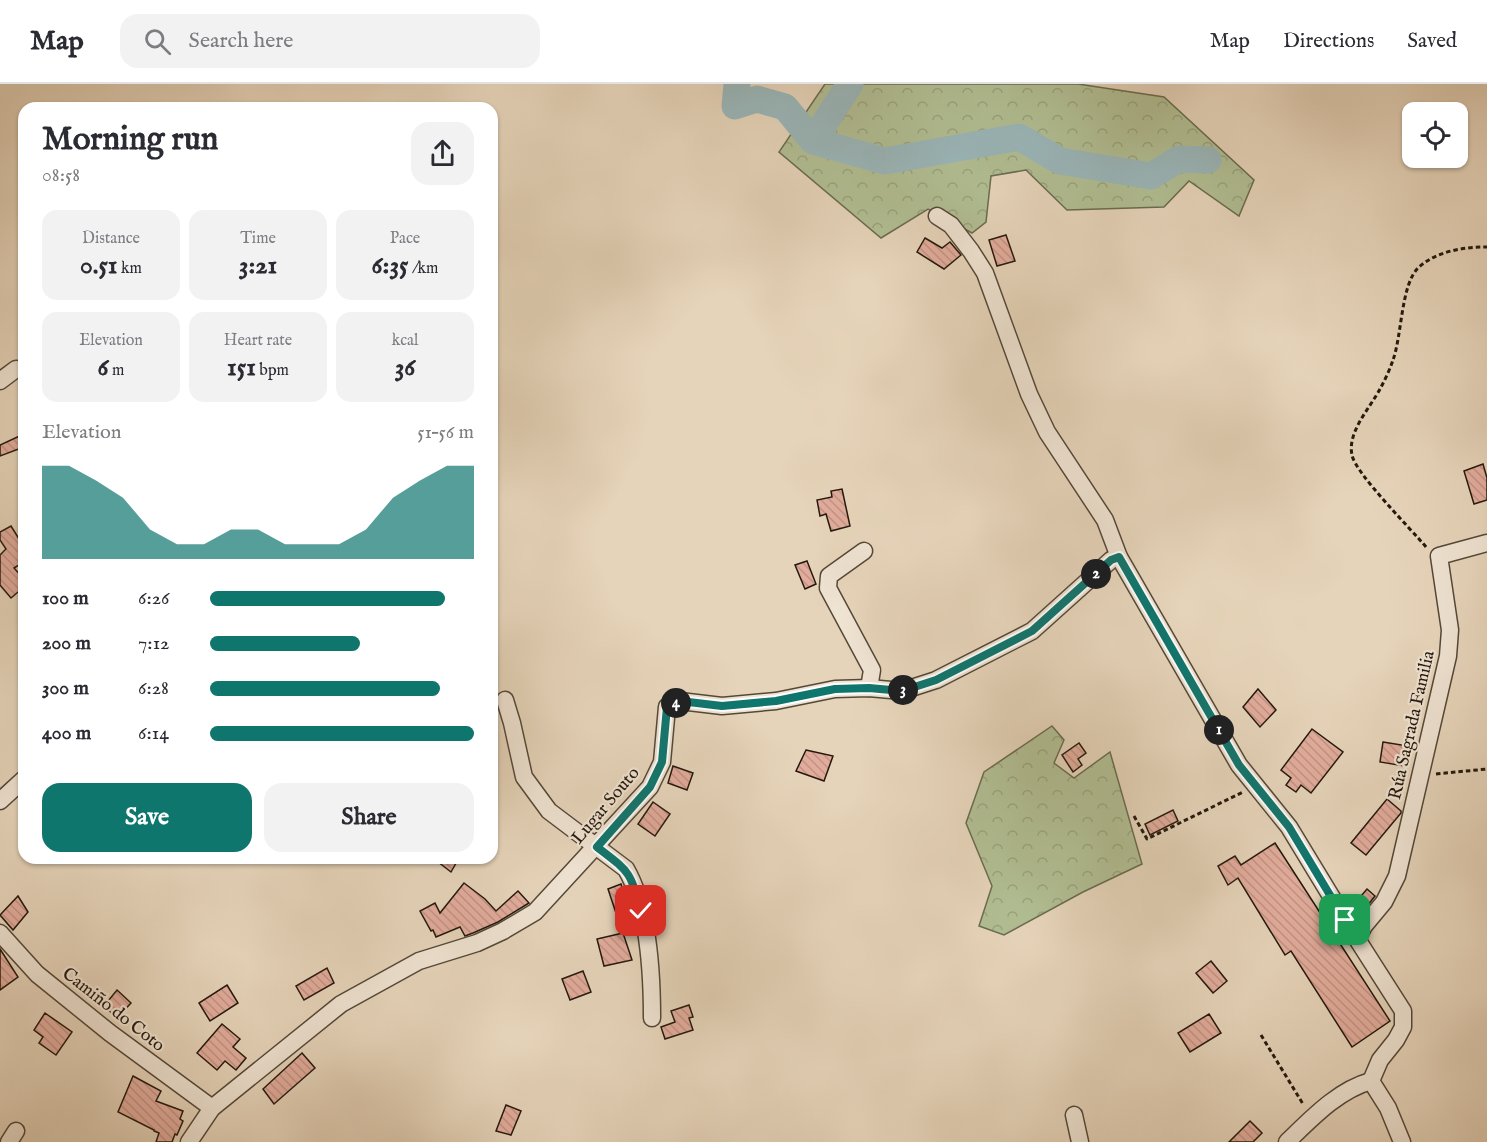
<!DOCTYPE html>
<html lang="en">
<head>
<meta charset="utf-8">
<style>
  body { margin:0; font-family:"IM FELL English",serif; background:#f2f2f3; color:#2b2b33; height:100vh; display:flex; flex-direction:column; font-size:22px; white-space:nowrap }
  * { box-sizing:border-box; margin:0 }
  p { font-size:20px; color:#7c7c81 }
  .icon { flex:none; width:33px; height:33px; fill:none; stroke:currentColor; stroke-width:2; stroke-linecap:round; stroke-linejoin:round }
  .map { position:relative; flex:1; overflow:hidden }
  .details { position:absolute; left:18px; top:18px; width:480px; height:762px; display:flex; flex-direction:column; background:#fff; border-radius:18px; box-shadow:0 2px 4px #0004 }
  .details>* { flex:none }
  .buttons { position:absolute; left:1402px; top:18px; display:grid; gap:12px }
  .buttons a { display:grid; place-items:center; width:66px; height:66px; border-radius:12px; background:#fff; box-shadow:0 2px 4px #0004; font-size:30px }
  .pin { position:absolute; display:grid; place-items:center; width:51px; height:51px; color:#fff; margin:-26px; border-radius:12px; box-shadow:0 3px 9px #0006 }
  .km { position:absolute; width:30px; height:30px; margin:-15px; border-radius:50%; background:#222; color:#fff; font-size:16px; line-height:30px; text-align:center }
  .round { display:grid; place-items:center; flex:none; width:63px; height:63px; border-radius:18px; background:#f2f2f3 }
  .head { display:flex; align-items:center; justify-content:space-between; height:102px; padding:0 24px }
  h1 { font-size:33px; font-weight:700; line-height:45px }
  .metrics { display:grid; grid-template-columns:repeat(3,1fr); gap:9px; height:102px; padding:6px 24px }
  .metrics div { display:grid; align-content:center; border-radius:15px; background:#f2f2f3; text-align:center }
  .metrics b { font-size:26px; font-weight:700 }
  .metrics small { font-size:16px; font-weight:400 }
  .metrics p { font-size:16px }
  .chart { height:168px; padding:12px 24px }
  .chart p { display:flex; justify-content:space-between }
  .chart svg { width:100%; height:108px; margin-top:6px; fill:#0f766e; opacity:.7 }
  .cta { display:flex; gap:12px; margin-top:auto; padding:12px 24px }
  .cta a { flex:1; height:69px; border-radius:18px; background:#0f766e; color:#fff; font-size:24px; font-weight:700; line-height:69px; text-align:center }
  .cta a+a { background:#f2f2f3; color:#2b2b33 }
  ul { padding:0 24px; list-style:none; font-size:20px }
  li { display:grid; grid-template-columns:96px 72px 1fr; align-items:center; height:45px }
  li i { height:15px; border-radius:8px; background:#0f766e }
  header { display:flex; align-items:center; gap:36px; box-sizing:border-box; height:84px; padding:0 30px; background:#fff; border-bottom:2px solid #e1e1e2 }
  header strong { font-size:28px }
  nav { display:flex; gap:33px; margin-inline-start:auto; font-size:21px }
  .search { width:420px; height:54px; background:#f2f2f3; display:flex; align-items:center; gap:15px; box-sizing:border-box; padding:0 21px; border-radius:18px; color:#7c7c81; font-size:22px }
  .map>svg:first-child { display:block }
  .forest { fill:url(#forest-crowns); stroke:#6a6c50; stroke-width:1.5 }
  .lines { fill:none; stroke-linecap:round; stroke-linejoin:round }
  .river { stroke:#9ab6b9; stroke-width:27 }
  .building { fill:url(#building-back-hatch); stroke:#24190e; stroke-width:1.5 }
  .minor-casing { stroke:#544839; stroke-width:19 }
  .path { stroke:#24190e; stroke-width:3; stroke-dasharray:4.5 3; stroke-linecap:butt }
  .minor { stroke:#efe3d2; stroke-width:16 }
  .route-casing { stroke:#fff; stroke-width:12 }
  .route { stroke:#0f766e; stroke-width:8 }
  .labels { text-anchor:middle; stroke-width:4.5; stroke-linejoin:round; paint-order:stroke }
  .street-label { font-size:18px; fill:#24190e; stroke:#efe3d2 }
</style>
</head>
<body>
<header>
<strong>Map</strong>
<div class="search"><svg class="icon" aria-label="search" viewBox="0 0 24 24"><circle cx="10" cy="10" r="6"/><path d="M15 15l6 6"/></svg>Search here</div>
<nav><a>Map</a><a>Directions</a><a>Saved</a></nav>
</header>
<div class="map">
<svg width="1487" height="1058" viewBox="0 0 1487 1058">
  <defs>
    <pattern id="forest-crowns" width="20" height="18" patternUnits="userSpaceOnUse" patternTransform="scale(1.5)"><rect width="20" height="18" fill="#b1be93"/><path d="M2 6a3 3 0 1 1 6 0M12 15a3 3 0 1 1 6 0" fill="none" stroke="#98a37e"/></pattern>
    <pattern id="building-back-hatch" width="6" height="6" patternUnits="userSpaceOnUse" patternTransform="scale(1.5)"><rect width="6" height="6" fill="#e2ac9c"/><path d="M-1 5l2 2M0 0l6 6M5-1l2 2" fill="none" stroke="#c29385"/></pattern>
  </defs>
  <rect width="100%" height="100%" fill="#e6d4ba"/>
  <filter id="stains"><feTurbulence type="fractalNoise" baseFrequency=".00333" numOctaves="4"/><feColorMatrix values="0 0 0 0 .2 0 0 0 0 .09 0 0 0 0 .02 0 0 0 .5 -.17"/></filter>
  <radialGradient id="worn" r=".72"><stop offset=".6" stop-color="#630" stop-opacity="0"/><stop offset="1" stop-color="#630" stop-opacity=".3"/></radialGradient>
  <g class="forest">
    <path d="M825,0h253l86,13 90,83 -15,36 -50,-35 -25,26 -97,3 -41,-40 -35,6 -5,46 -14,11 -44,-24 -47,29 -102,-86z"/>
    <path d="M1052,642l12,14 -10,23 20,15 36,-26 32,112 -59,28 -79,43 -25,-9 13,-40 -26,-63 18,-51z"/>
  </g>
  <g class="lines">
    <g class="river">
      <path d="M737,0l-2,22 22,-7 28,8 28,34 72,20 134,-24 41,24 91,15 28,-17 29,1"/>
      <path d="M813,57l37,-57"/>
    </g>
  </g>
  <g class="building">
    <path d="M1006,151l9,26 -18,5 -8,-26z"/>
    <path d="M925,154l17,10 8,-6 11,13 -17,14 -27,-17z"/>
    <path d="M24,350v13l-24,9v-11z"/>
    <path d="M1483,380l4,14v22l-13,4 -10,-33z"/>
    <path d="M842,405l8,37 -19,5 -5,-17 -6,2 -3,-16 15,-3 -1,-6z"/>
    <path d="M11,442l13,21v15l-10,6 10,11v8l-13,11 -11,-13v-30l6,-6 -6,-9v-8z"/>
    <path d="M807,477l9,23 -11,5 -10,-24z"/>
    <path d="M1258,605l18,21 -16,17 -17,-20z"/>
    <path d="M1312,645l31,23 -32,41 -10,-8 -5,7 -10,-7 5,-7 -10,-8z"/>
    <path d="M1383,658l25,4 -4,20 -24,-4z"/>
    <path d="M1079,659l7,10 -8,6 4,6 -9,7 -11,-17z"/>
    <path d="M806,666l27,6 -9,25 -28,-10z"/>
    <path d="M673,682l20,7 -6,17 -19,-7z"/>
    <path d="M1387,715l14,12v2l-35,42 -15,-12z"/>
    <path d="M653,718l17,12 -15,22 -17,-12z"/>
    <path d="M1173,726l5,11 -28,14 -5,-11z"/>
    <path d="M1275,759l115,178 -38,26 -61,-96 -6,4 -47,-77 -10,7 -10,-19 17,-10 6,9z"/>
    <path d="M433,774h26l-8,14z"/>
    <path d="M464,799l21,16 11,12 22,-20 11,12 -31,19 -25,11 -8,3 -5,-9 -24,10 -3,-7 -2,1 -11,-20 15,-8 5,10z"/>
    <path d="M621,800l9,31 -12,4 -10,-30z"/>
    <path d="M1367,805l8,7 -15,19 -9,-7z"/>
    <path d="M18,812l10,16 -15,18 -13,-15z"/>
    <path d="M623,849l9,27 -28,6 -7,-27z"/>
    <path d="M0,865l18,28 -18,13z"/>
    <path d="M1211,877l16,20 -14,12 -17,-20z"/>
    <path d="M327,884l7,15 -30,17 -8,-14z"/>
    <path d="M583,887l8,21 -21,8 -8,-21z"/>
    <path d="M227,901l11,18 -28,18 -11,-18z"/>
    <path d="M117,906l14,13 -14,15 -13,-12z"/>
    <path d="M689,921l4,12 -4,1 4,12 -28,9 -4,-12 14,-5 -4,-11z"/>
    <path d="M45,929l27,19 -16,23 -17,-12 4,-6 -9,-7z"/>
    <path d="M1209,930l12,19 -31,19 -12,-19z"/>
    <path d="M222,940l18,15 -7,8 13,11 -10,12 -11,-9 -8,9 -20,-17z"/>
    <path d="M302,969l13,15 -41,36 -11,-15z"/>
    <path d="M133,992l28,15 -5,10 27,10 -3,8 3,2 -6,14 -2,-1 -3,8h-16l3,-9 -5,-2v-1l-36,-18z"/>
    <path d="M506,1021l15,6 -10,24 -15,-4z"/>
    <path d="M1250,1037l12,12 -9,9h-24z"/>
  </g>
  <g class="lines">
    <defs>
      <g id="minor">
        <path d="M937,132l14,9 20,26 14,22 44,121 18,38 58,88 14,37 120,208 50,62 68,112 46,72v16l-7,13 -16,20 -9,21 17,27 14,34"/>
        <path d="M0,297l16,-12"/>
        <path d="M864,467l-35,25 -1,12 44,82 -3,18"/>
        <path d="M505,616l7,23 12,54 25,34 77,58c22,38 26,104 26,149"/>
        <path d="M0,717l24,-22"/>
        <path d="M0,849l37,41 73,59 102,75"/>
        <path d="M1357,855l7,-13 20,-24 13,-26 51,-220 2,-26 -11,-74 48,-13"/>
        <path d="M1074,1031l6,27"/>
        <path d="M9,1058l7,-11"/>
        <path d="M189,1058l23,-34 129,-104 78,-43 58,-18 26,-12 32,-19 115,-125 12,-25 5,-55 13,-6 42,5 54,-5 59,-12 34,-1 33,3 34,-11 96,-49 79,-71 8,-3"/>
        <path d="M1287,1058c24,-23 51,-52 84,-61"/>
      </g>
    </defs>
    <use href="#minor" class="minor-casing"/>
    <g class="path">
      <path d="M1426,463c-14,-17 -71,-74 -74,-92 -5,-23 18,-47 28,-66 5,-9 10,-20 13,-29 9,-25 8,-75 25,-92 18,-17 46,-21 69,-21"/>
      <path d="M1436,690l51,-5"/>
      <path d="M1134,732l13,23 96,-47"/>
      <path d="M1261,951l42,69"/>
    </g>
    <use href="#minor" class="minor"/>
  </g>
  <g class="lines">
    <defs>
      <path id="route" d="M641,827c-10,-40 -13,-40 -44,-64l53,-60 12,-25 5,-55 13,-6 42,5 54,-5 59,-12 34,-1 33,3 34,-11 96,-49 79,-71 8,-3 120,208 50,62 56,93"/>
    </defs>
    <use href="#route" class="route-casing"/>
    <use href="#route" class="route"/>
  </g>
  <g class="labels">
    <g class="street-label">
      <text transform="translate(1411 641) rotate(-77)" y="6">Rúa Sagrada Familia</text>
      <text transform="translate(605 721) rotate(-50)" y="6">Lugar Souto</text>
      <text transform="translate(114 925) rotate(38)" y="6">Camiño do Coto</text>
    </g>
  </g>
  <rect width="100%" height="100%" filter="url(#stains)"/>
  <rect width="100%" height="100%" fill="url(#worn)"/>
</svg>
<div class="buttons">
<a><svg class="icon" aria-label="locate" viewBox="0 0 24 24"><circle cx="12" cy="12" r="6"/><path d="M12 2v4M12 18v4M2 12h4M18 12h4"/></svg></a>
</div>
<div class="pin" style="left:1345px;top:836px;background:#1e9e55"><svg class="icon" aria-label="arrive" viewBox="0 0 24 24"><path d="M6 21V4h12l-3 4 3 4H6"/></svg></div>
<div class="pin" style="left:641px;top:827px;background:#d93025"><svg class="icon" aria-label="check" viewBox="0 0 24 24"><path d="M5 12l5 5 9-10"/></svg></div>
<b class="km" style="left:1219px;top:646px">1</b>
<b class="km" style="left:1096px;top:490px">2</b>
<b class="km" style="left:903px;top:606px">3</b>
<b class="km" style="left:676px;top:619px">4</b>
<section class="details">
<div class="head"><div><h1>Morning run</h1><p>08:58</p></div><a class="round"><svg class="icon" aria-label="share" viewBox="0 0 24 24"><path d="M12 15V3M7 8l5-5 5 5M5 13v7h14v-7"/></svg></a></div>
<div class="metrics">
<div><p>Distance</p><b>0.51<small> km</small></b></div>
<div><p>Time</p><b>3:21</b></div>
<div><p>Pace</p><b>6:35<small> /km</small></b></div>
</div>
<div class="metrics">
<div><p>Elevation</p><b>6<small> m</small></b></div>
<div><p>Heart rate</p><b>151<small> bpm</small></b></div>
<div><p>kcal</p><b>36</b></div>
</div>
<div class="chart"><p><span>Elevation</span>51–56 m</p>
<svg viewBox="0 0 160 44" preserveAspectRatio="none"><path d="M0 44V6L10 6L20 12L30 19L40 32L50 38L60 38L70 32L80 32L90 38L100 38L110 38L120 32L130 19L140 12L150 6L160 6V44z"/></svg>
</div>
<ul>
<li><b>100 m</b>6:26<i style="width:89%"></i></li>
<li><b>200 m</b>7:12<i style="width:57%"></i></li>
<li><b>300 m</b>6:28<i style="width:87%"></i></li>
<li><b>400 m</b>6:14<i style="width:100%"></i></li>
</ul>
<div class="cta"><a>Save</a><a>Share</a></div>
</section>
</div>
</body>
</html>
